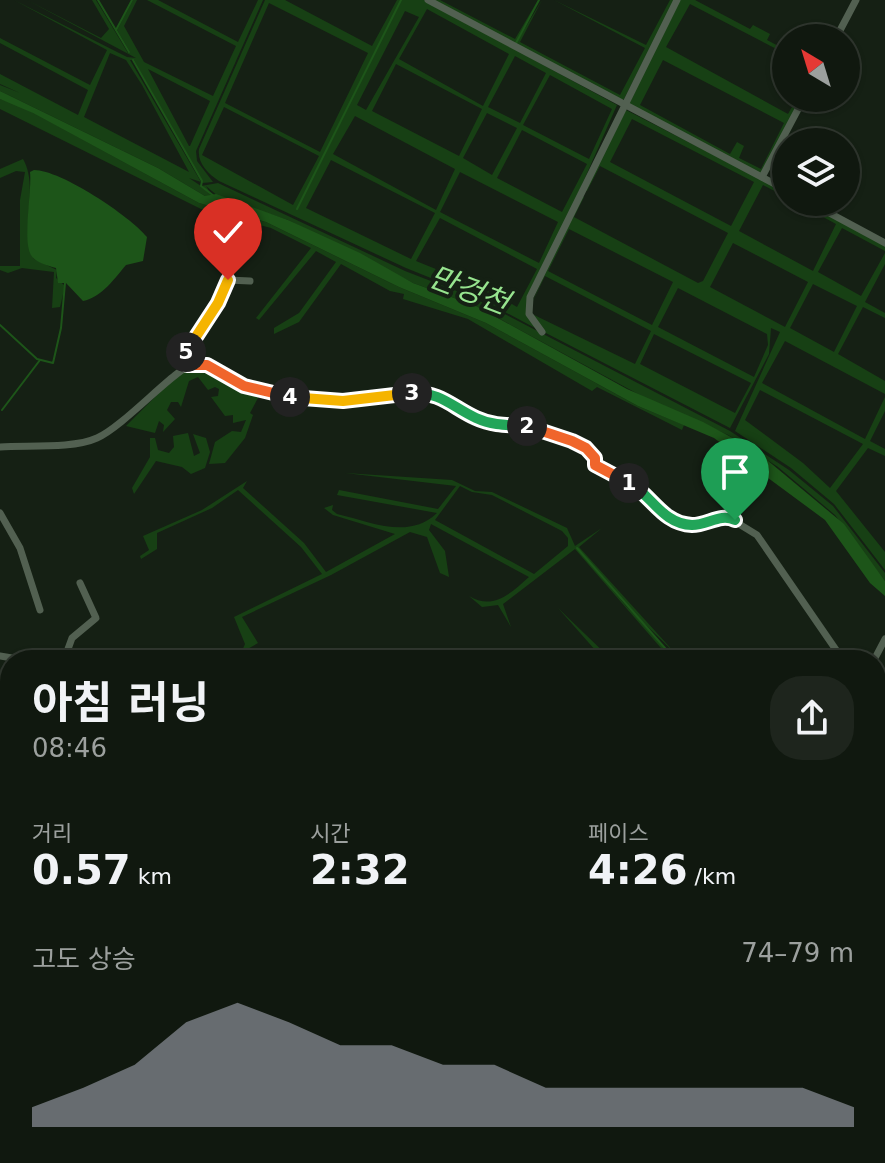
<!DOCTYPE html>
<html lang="ko">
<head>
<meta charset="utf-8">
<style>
  body { margin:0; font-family:"DejaVu Sans","Noto Sans KR",sans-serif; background:#1e251d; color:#f1f3f6; height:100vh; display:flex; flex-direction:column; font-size:30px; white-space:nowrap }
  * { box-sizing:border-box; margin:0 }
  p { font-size:26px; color:#9ca09e }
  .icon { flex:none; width:44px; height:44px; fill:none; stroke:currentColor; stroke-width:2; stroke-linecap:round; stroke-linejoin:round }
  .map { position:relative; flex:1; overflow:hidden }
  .side { position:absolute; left:0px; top:650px; width:886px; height:514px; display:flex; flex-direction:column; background:#10180f; border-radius:32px 32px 0 0; box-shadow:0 2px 6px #0004,0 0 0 2px #30372f }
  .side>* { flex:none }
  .needle { width:52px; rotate:322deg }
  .fabs { position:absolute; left:772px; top:24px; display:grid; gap:16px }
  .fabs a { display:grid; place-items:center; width:88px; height:88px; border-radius:50%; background:#10180f; box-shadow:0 2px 6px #0004,0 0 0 2px #30372f; font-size:40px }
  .pin { position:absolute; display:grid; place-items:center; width:68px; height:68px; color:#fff; margin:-82px -34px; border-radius:50% 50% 50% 0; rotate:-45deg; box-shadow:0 0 8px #0007 }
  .pin .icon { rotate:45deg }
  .km { position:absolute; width:40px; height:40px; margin:-20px; border-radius:50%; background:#222; color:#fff; font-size:22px; line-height:40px; text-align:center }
  .round { display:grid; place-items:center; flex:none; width:84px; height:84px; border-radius:32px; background:#1e251d }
  .overview { display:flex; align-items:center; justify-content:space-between; height:136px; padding:0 32px }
  h1 { font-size:44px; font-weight:700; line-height:60px }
  .figures { display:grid; grid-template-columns:repeat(3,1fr); gap:12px; height:136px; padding:8px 32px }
  .figures div { display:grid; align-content:center }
  .figures b { font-size:40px; font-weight:700 }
  .figures small { font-size:22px; font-weight:400 }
  .figures p { font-size:22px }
  .chart { height:224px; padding:16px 32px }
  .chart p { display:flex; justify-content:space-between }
  .chart svg { width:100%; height:144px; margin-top:8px; fill:#8c9099; opacity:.7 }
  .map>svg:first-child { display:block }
  .green { fill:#174014; fill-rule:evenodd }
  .water { fill:#1d5519 }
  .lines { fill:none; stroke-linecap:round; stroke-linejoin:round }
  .stream { stroke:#1d5519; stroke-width:2 }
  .minor { stroke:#526051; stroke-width:7 }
  .tertiary { stroke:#526051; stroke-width:9 }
  .split-1-casing { stroke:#fff; stroke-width:16 }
  .split-2-casing { stroke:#fff; stroke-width:16 }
  .split-3-casing { stroke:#fff; stroke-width:16 }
  .split-4-casing { stroke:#fff; stroke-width:16 }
  .split-5-casing { stroke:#fff; stroke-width:16 }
  .split-6-casing { stroke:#fff; stroke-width:16 }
  .split-1 { stroke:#22a559; stroke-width:10 }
  .split-2 { stroke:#f0652b; stroke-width:10 }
  .split-3 { stroke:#22a559; stroke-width:10 }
  .split-4 { stroke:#f5b400; stroke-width:10 }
  .split-5 { stroke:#f0652b; stroke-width:10 }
  .split-6 { stroke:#f5b400; stroke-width:10 }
  .labels { text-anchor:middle; stroke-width:8; stroke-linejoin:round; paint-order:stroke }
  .water-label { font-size:30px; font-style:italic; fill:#97e48f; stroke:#152014 }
</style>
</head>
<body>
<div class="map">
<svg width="885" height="1163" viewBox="0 0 885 1163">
  <rect width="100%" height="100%" fill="#152014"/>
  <g class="green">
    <path d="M14,0l113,57 9,1 -109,-58 74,38 8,-9 -17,-29h4l32,53 2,-1 -13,-22 16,-30h4l-13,26 20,36 69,34 23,-50 -89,-46h11l80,42 20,-42h5l-67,151 1,10 16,21 -11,1 -68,-123h-4l71,122 -12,-4 12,8 17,-3 187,88 67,26 258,134 59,39 44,36 52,67v8l-50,-66 -57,-48 -50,-32 -79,-35 -173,-94 -63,-23 -125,-63 -69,-23 -13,-11 6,10h-7l-47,-28 -158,-77v-6l20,8 -20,-9v-10l78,41 10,-25 -88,-47v-5l90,47 17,-35zM110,53l16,7 16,25 47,87 -105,-55zM148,69l62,32 -20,45h-1z"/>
    <path d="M265,0h20l87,46 25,-46h27l193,105 -91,207 11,17 -64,-34 -67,-27 -187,-87c-11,-7 -22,-18 -20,-32zM269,3l99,50 -48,99 -95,-49zM427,9l82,45 -26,52 -84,-47zM405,11l14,6 -53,93 -9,-5zM515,56l31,17 -26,50 -32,-16zM396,64l86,45 -23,47 -87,-45zM550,75l62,34 -23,50 -66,-34zM224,107l95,49 -26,49 -91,-50zM487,113l30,15 -25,47 -29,-17zM355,116l100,53 -19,41 -103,-56zM522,130l65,34 -25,48 -65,-34zM331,160l104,53 -24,46 -105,-51zM460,172l98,50 -19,41 -99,-51zM440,218l97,51 -20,38 -27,-16 -74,-30z"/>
    <path d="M432,0h8l75,39 23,-39 -22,43 26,-43 -22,42 100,53 25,-47 -91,-48 92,45 24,-45h4l-50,99 -4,1z"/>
    <path d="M679,0h16l55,29 3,-4 17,9 -3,6 19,10v4l-96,-50 -24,43 122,67 9,-16h5l-41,76 -132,-70zM663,60l121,63 -23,46 -22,-11 5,-12 -7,-4 -7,12 -90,-49z"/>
    <path d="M0,99l19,6 180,98 67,19 133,65 87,36 152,83 46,19 -2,5 -85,-43 -5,4 -124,-72 -65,-20 1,-5 -14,-3 -49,-27 -42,58 -25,12v-6l25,-15 37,-51 -20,-11 -57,69 -3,-2 55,-70 -40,-20 -70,-19 -201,-100z"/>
    <path d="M626,110l160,82v5l-23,-12 -24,46 74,40 23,-47 -40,-22h8l81,43v6l-43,-23 -24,44 43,24 24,-43v11l-20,38 20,11v5l-22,-11 -25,47 47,27v13l-100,-53 -23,42 103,56 20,-42v14l-15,30 15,8v7l-17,-8 -32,43 49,61v18l-51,-66 -43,-36 -56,-37 45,-99 -9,-4 -2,26 -39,74 -188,-97 -12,-18 105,51 16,-33 -106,-55 -15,31 50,-112 4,2 -10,20 124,66 5,-2 25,-48 -128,-67 -13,25 -4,-2zM632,119l122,63 -23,44 -121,-64zM569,229l104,53 -21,43 -104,-54zM733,243l75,39 -23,45 -75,-40zM813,284l44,22 -23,46 -44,-24zM678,288l89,46 1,11 -14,32 -96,-50zM654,334l97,49 -16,30 -95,-49zM760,390l103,54 -33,44 -27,-25 -58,-43z"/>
    <path d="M23,159c17,30 -5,69 11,100l23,11 -1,8 9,8 -5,21 -8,1 2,-36 -32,-4 -14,5 -8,-3v-4h20v-66l5,-28 -9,-1 -16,7v-9z"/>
    <path d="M191,369l19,2 49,25 -9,17 3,2 -8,23 -20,25 -16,1 6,-22 17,-11 9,1 5,-12 -13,3v-8l-8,1 -14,-19 7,-1 1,-7 -4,-2 -7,3 -10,-13 -9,4 -8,26 -3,-5h-7l-4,8 8,9 -12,13 1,-7 -5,-4 -4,12 -29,-7 52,-52z"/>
    <path d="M188,433l6,23 6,-3 -7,-19 13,4 4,14 -5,16 -14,6 -9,-7 -26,-6 -22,33 -2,-6 18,-31v-19h5l3,12 11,3 5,-6 -1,-11z"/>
    <path d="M345,473l107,7 23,11 17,1 75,36 8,18 27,-18 -23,19 96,106 -48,-46 -50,-59 93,107c11,0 21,0 30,5 -17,-6 -73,0 -96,0l-46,-52 54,52h40l15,-5 -92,-106 -72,55 8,23 -13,-22 -16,2 -13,-11c24,15 42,-3 60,-19l-98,-53 -2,6 16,21 4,26 -9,-4 -13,-36 -17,-5 -79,43 -89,42 16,26 -30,17 14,-9 3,-7 -11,-27 88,-43 -21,-27 -63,-57 -26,18 -55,25v16l-16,10 -1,-3 9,-6 -6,-14 59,-26 45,-29 -4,7 61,55 22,29 69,-38 -62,-19 -9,-7 9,-3 -1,5 5,4c34,8 72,26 100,-1l-100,-18 2,-5 99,19 18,-23zM460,486l12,6 20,3 70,36 6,7v8l-34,28 -99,-54z"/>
  </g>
  <g class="water">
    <path d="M0,91l158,77 47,28 11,-2 72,26 72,33 53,30 63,23 151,83 76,33 52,28 89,74 41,57v15l-15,-13 -45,-63 -111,-82 -76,-32 -152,-83 -87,-36 -133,-65 -67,-19 -166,-90 -33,-14z"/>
    <path d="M34,170c27,0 96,46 113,67l-4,24 -17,4c-10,12 -25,33 -43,36l-17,-18h-8l-2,-15c-10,-3 -23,-6 -26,-15 -7,-17 2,-63 0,-81z"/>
  </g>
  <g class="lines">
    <g class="stream">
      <path d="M98,0l31,52"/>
      <path d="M116,30l16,-30"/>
      <path d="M516,43l23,-43"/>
      <path d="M133,60l69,121 -1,5 13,10"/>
      <path d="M297,209l104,-209"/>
      <path d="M0,325l37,34 16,4 8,-35 4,-45"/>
      <path d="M2,410l38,-50"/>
      <path d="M577,548l94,107 15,-1 16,6"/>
      <path d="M557,1154v9"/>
      <path d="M616,1154v9"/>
      <path d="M680,1154v9"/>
      <path d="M739,1154v9"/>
      <path d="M799,1154v9"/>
      <path d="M860,1154l1,9"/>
      <path d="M495,1163v-9"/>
    </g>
    <g class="minor">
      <path d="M428,0l358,190"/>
      <path d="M836,38l20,-38"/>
      <path d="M762,177l42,-79"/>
      <path d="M809,202l76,41"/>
      <path d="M542,332l-13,-18 1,-17 147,-297"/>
      <path d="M187,365c-5,-21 33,-61 41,-85l22,1"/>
      <path d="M0,447c27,-2 73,2 97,-9 26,-11 81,-72 95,-73 21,-3 38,14 56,22 13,5 28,7 41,10 46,9 89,-6 134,-5 22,1 35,18 54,27 36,16 92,0 118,39v7l41,21 20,23 20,10 15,6 35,-9 31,19 86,125"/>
      <path d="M0,513l20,35 20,62"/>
      <path d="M0,656l24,4"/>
      <path d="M64,660l8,-22 24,-20 -16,-35"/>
      <path d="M243,660l16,-5 62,5"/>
      <path d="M400,660l27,-4"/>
      <path d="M874,660l11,-21"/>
      <path d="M876,728l9,13"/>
      <path d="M0,1021l10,-1"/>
      <path d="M876,1083l9,-1"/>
      <path d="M434,1154v9"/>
      <path d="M34,1163l11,-9"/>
    </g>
    <g class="tertiary">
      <path d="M0,1001l10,11"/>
      <path d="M168,1154l12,9"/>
    </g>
  </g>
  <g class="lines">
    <defs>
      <path id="split-1" d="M629,483c22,11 33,41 63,42 16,0 28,-12 43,-5"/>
      <path id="split-2" d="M527,426l45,15 14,7 9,10v7l34,18"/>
      <path id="split-3" d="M412,393c29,-1 40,14 64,25 17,8 33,7 51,8"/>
      <path id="split-4" d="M290,397l53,4 69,-8"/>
      <path id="split-5" d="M186,352l1,13h20l37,21 46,11"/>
      <path id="split-6" d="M186,352l32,-49 10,-23"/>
    </defs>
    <use href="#split-1" class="split-1-casing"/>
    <use href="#split-2" class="split-2-casing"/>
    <use href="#split-3" class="split-3-casing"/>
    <use href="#split-4" class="split-4-casing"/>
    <use href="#split-5" class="split-5-casing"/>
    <use href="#split-6" class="split-6-casing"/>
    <use href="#split-1" class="split-1"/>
    <use href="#split-2" class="split-2"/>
    <use href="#split-3" class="split-3"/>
    <use href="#split-4" class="split-4"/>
    <use href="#split-5" class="split-5"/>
    <use href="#split-6" class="split-6"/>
  </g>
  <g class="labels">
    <g class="water-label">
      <text transform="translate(469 290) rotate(21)" y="10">만겅천</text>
    </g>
  </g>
</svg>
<div class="fabs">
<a><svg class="needle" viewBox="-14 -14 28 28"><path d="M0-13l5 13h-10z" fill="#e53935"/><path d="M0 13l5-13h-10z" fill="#9ca09e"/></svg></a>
<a><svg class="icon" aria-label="layers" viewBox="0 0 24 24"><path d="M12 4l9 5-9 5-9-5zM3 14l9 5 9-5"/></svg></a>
</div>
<div class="pin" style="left:735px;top:520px;background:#1e9e55"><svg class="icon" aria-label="arrive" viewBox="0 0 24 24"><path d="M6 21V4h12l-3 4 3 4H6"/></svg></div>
<div class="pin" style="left:228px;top:280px;background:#d93025"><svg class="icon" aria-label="check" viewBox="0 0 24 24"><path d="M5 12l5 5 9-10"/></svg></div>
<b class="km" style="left:629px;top:483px">1</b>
<b class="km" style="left:527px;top:426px">2</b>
<b class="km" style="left:412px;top:393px">3</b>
<b class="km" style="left:290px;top:397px">4</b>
<b class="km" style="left:186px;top:352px">5</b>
<section class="side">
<div class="overview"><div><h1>아침 러닝</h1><p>08:46</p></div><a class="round"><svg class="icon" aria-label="share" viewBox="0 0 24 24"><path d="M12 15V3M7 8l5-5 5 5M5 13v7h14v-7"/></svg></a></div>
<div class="figures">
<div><p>거리</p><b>0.57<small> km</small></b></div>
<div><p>시간</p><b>2:32</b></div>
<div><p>페이스</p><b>4:26<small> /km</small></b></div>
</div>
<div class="chart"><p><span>고도 상승</span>74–79 m</p>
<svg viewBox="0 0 160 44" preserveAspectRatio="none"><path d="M0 44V38L10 32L20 25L30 12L40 6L50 12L60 19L70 19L80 25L90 25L100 32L110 32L120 32L130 32L140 32L150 32L160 38V44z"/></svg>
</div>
</section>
</div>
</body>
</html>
